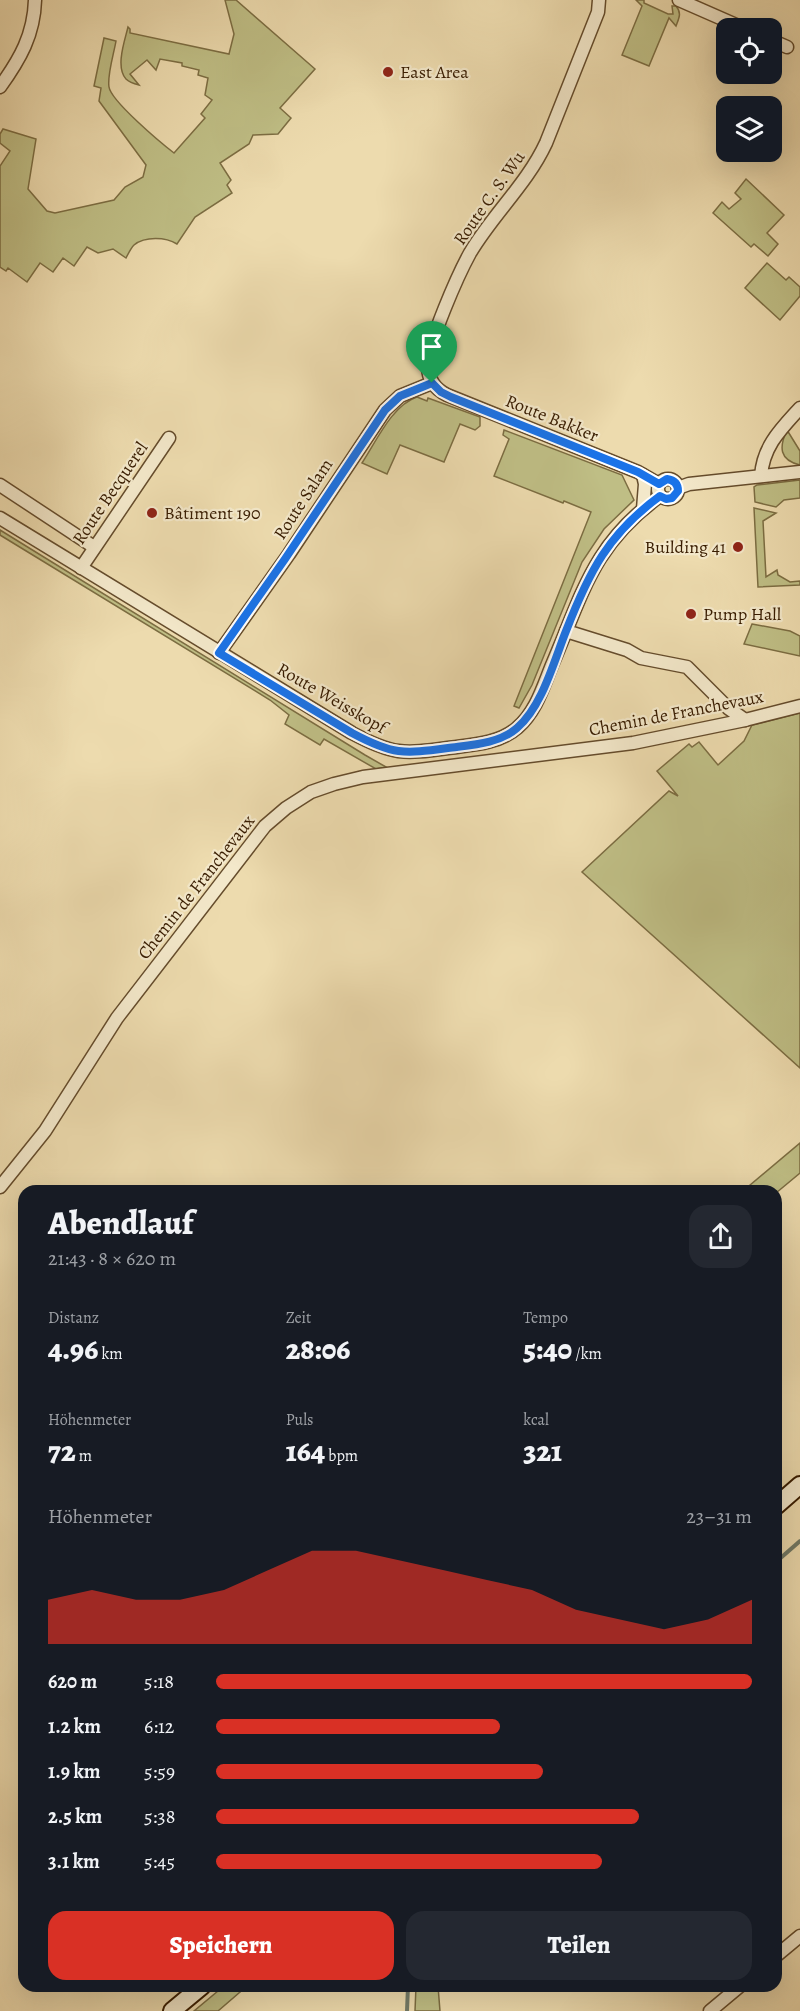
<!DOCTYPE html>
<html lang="de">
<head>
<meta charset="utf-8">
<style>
  body { margin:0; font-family:Alegreya,serif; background:#242831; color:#f1f3f6; height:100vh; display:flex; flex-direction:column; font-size:22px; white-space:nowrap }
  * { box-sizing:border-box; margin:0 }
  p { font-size:20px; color:#9ea1a6 }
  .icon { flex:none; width:33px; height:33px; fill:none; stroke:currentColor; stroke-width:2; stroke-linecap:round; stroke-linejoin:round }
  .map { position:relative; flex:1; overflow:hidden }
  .drawer { position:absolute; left:18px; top:1185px; width:764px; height:807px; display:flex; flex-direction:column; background:#171b24; border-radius:18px; box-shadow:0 6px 24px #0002 }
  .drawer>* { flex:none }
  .tools { position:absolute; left:716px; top:18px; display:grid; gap:12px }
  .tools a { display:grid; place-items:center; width:66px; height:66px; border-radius:12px; background:#171b24; box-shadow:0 6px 24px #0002; font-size:30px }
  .pin { position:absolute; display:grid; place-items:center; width:51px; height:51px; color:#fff; margin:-62px -26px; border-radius:50% 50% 50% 0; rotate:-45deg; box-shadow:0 0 6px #0007 }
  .pin .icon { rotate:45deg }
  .round { display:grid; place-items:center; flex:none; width:63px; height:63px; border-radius:18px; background:#242831 }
  .headline { display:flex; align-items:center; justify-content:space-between; height:102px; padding:0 30px }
  h1 { font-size:33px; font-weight:800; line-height:45px }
  .figures { display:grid; grid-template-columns:repeat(3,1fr); gap:9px; height:102px; padding:6px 30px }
  .figures div { display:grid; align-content:center }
  .figures b { font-size:30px; font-weight:800 }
  .figures small { font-size:16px; font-weight:400 }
  .figures p { font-size:16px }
  .chart { height:168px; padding:12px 30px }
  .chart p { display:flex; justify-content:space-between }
  .chart svg { width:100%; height:108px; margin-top:6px; fill:#d93025; opacity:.7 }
  .button { display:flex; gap:12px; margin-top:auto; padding:12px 30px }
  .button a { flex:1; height:69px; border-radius:18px; background:#d93025; color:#fff; font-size:24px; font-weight:800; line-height:69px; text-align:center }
  .button a+a { background:#242831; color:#f1f3f6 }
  ul { padding:0 30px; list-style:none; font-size:20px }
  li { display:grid; grid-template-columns:96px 72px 1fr; align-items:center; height:45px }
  li i { height:15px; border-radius:8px; background:#d93025 }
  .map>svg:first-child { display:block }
  .green { fill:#bfbe85; stroke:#7c6d42; stroke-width:1.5 }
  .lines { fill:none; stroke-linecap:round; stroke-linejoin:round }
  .stream { stroke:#727b68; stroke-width:4 }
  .street-casing { stroke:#654c2c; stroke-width:15 }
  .secondary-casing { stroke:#381c00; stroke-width:20 }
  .street { stroke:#f3e8ca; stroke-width:12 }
  .secondary { stroke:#f3e8ca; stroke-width:16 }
  .route-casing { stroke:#fff; stroke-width:12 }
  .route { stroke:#1a73e8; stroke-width:8 }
  .poi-dot { fill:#8f2418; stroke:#f3e8ca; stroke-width:2 }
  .labels { text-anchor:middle; stroke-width:4.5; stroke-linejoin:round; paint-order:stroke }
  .poi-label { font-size:18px; fill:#381c00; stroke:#f3e8ca; text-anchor:start }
  .street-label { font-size:18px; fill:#381c00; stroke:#f3e8ca }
</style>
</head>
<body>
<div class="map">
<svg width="800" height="2011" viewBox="0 0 800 2011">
  <rect width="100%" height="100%" fill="#eddbae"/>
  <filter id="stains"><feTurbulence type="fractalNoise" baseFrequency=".00333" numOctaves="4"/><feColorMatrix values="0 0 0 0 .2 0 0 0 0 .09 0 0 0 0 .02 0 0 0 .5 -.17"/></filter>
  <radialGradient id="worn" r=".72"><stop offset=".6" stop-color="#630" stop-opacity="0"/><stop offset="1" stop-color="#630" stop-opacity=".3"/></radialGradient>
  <g class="green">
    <path d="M225,0h11l79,69 -35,39 11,10 -13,16 -25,1 -4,9 -29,19 11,17 -4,5 5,8 -37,24 -18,27c-11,-7 -32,-8 -43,1 -3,3 -6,9 -8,13l-13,-9 -15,4 -11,-6 -13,19 -11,-8 -10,14 -13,-9 -13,19 -19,-14 -2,3 -6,-4v-101l10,-15 -10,-8v-9l3,-5 33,10 -8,50 19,22 8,2 59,-13 11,-13 18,-10 3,-12 -47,-64 2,-13 -7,-2 10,-48 12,3c-2,12 -9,34 -7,46 2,14 52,56 65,66l31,-35 -4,-4 11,-14 -7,-5 3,-17 -10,-3 1,-5 -17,-4v-3l-22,-4 -4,11 -9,-10 -17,14 9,11c-4,-1 -10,-3 -13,-6 -11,-12 -1,-39 2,-52l2,2v4l99,21 5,-20z"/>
    <path d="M636,0h8v3l24,11h5l-1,-8h4c6,7 3,12 0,20l-7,-8 -20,48 -27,-11 20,-49z"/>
    <path d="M746,179l38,36 -17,18 11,11 -10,12 -14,-12 -3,3 -38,-34 9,-11 7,7 12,-10 -6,-6z"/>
    <path d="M767,263l19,17 3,-3 11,10v9l-20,24 -35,-32z"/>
    <path d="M417,397l10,4 1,-3 52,19v9l-5,4 -15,-6 -16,38 -44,-17 -13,29 -25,-11c14,-21 30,-58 55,-66z"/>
    <path d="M504,430l118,45 12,25 -30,29 -22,33 -50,123 -13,23 -5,-2 77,-194 -27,-11 -1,2 -69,-27 15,-37 -6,-4z"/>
    <path d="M787,430l13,21v14c-21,-5 -21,-18 -13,-35z"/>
    <path d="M800,480v18l-16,2 -8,7 -21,-5 -1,-15 3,-2z"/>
    <path d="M754,508l22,5 -13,8 3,56 11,-7 1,5 12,7 10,-1v4l-42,2z"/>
    <path d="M0,530l365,225 21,12 -10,2 -52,-30 -4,6 -35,-21 4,-9 -19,-15 -270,-165z"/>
    <path d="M752,624l38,7 10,5v20l-56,-12z"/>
    <path d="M800,713v355l-218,-196 87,-81 9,5 -21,-25 32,-27 3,3 7,-5 19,23 26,-24 8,-16z"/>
    <path d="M800,1143v30l-24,20v-2h-33z"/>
    <path d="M224,1986h23l-29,25h-24z"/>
    <path d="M416,1986h22l2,25h-25z"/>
  </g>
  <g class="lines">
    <g class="stream">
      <path d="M776,1562l24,-21"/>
      <path d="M407,2011l1,-25"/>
    </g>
    <defs>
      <g id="street">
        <path d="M599,0l-1,12 -52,131c-19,41 -53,71 -76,110 -11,20 -43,91 -42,113 0,13 7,23 19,29l191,77 21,12"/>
        <path d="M679,0l64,28"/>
        <path d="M771,40l16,7"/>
        <path d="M0,87c20,-28 34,-52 35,-87"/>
        <path d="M761,476c2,-30 20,-47 39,-68"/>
        <circle cx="668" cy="489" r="10"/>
        <path d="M0,485l94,62"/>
        <path d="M678,488l11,-4 111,-12"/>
        <path d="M643,509l2,-25 -2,-9"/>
        <path d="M0,518l352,215c41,22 51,21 96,15 22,-3 51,-4 69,-20 19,-16 26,-41 35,-63 31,-72 41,-121 108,-169"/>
        <path d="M81,568l88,-130"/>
        <path d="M566,631l61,19 14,8 46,9 41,41 17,12"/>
        <path d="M219,653l70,-99 96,-144 15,-14 32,-13"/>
        <path d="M0,1187l45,-56 72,-113 148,-192 21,-18 25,-16 23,-8 29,-7 270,-34 112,-23 55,-14"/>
        <path d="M776,1956l24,-20"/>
        <path d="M710,2011l30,-25"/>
      </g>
      <g id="secondary">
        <path d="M776,1506l24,-21"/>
        <path d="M172,2011l30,-25"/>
      </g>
    </defs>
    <use href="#street" class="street-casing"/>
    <use href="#secondary" class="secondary-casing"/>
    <use href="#street" class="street"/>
    <use href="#secondary" class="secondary"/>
  </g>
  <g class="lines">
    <defs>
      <path id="route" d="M432,383l9,9 10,5 187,75 21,12 8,-5c7,1 11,5 11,12l-6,7 -6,1 -6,-3c-52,38 -71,76 -94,135 -12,30 -24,76 -49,97 -18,16 -47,17 -69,20 -45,6 -55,7 -96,-15l-133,-80 66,-94 100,-149 15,-14z"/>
    </defs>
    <use href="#route" class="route-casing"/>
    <use href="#route" class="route"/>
  </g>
  <g class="poi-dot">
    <circle cx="388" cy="72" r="6"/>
    <circle cx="152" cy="513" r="6"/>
    <circle cx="738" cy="547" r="6"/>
    <circle cx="691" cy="614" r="6"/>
  </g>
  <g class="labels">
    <g class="poi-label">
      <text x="400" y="78">East Area</text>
      <text x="164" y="519">Bâtiment 190</text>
      <text x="726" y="553" text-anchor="end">Building 41</text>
      <text x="703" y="620">Pump Hall</text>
    </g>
    <g class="street-label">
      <text transform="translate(489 198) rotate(-55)" y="6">Route C. S. Wu</text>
      <text transform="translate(552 418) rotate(22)" y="6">Route Bakker</text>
      <text transform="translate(110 493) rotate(-56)" y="6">Route Becquerel</text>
      <text transform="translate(303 499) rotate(-57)" y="6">Route Salam</text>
      <text transform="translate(332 698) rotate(30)" y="6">Route Weisskopf</text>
      <text transform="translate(676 713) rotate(-11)" y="6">Chemin de Franchevaux</text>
      <text transform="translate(196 887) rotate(-52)" y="6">Chemin de Franchevaux</text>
    </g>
  </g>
  <rect width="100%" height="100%" filter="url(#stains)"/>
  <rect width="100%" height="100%" fill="url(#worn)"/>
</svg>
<div class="tools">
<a><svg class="icon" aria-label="locate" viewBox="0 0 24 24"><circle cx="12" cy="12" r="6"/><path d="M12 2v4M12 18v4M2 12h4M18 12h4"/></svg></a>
<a><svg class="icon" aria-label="layers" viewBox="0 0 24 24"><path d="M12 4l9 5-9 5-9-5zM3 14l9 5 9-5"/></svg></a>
</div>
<div class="pin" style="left:432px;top:383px;background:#1e9e55"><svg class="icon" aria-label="arrive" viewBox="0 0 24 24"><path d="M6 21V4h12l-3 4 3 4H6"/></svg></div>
<section class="drawer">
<div class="headline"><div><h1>Abendlauf</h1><p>21:43 · 8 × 620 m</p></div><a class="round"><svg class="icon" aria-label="share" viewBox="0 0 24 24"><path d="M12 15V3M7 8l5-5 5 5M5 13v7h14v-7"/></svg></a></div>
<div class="figures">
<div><p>Distanz</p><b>4.96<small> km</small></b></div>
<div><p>Zeit</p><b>28:06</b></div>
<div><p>Tempo</p><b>5:40<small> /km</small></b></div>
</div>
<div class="figures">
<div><p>Höhenmeter</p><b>72<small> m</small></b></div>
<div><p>Puls</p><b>164<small> bpm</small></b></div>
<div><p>kcal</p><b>321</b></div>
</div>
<div class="chart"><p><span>Höhenmeter</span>23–31 m</p>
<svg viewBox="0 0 160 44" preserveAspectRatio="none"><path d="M0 44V26L10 22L20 26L30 26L40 22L50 14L60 6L70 6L80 10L90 14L100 18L110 22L120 30L130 34L140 38L150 34L160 26V44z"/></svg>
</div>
<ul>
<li><b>620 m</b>5:18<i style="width:100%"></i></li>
<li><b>1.2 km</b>6:12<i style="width:53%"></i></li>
<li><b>1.9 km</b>5:59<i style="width:61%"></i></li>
<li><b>2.5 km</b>5:38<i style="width:79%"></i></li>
<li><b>3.1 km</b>5:45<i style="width:72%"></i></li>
</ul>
<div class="button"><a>Speichern</a><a>Teilen</a></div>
</section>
</div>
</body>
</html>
